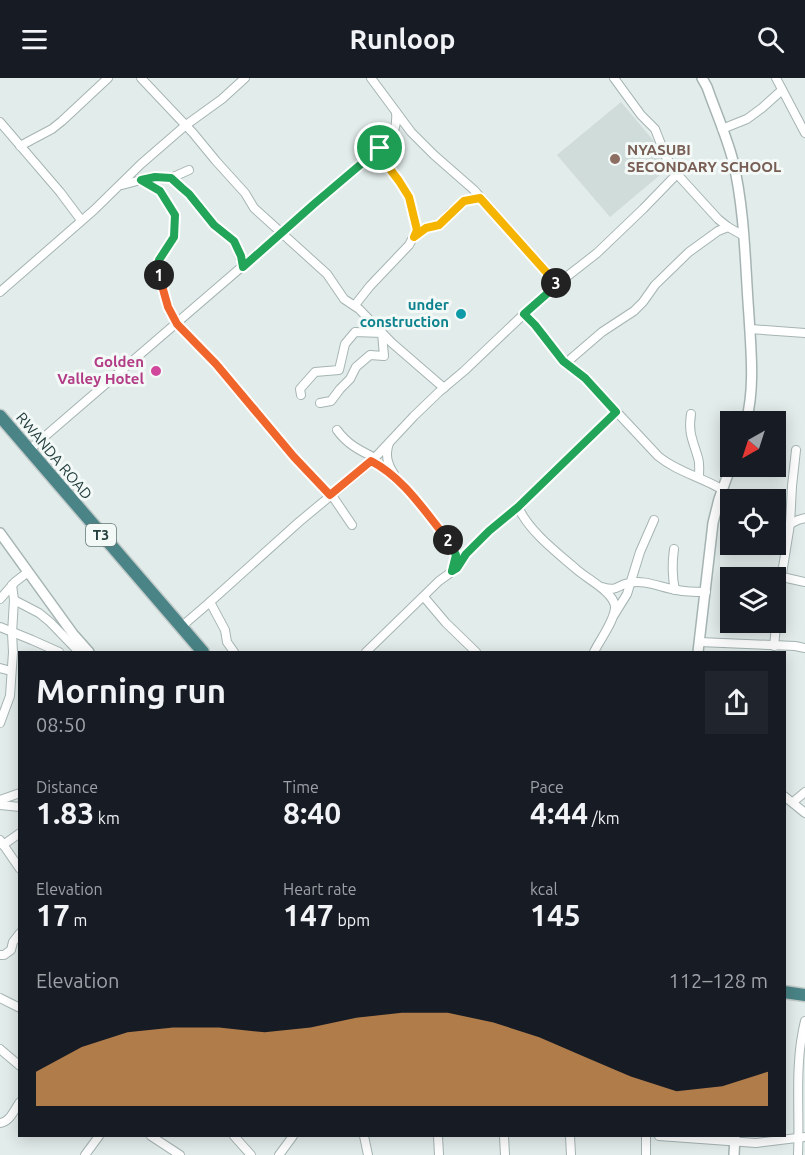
<!DOCTYPE html>
<html lang="en">
<head>
<meta charset="utf-8">
<style>
  body { margin:0; font-family:Ubuntu,sans-serif; background:#20242c; color:#f1f3f6; height:100vh; display:flex; flex-direction:column; font-size:22px; white-space:nowrap }
  * { box-sizing:border-box; margin:0 }
  p { font-size:20px; color:#9ea1a6 }
  .icon { flex:none; width:33px; height:33px; fill:none; stroke:currentColor; stroke-width:2; stroke-linecap:round; stroke-linejoin:round }
  .map { position:relative; flex:1; overflow:hidden }
  .drawer { position:absolute; left:18px; top:573px; width:768px; height:486px; display:flex; flex-direction:column; background:#171b24; border-radius:0px; box-shadow:0 3px 15px #0003 }
  .drawer>* { flex:none }
  .needle { width:39px; rotate:219deg }
  .buttons { position:absolute; left:720px; top:333px; display:grid; gap:12px }
  .buttons a { display:grid; place-items:center; width:66px; height:66px; border-radius:0px; background:#171b24; box-shadow:0 3px 15px #0003; font-size:30px }
  .pin { position:absolute; display:grid; place-items:center; width:51px; height:51px; color:#fff; margin:-26px; border:3px solid #fff; border-radius:50%; box-shadow:0 2px 6px #0007 }
  .km { position:absolute; width:30px; height:30px; margin:-15px; border-radius:50%; background:#222; color:#fff; font-size:16px; line-height:30px; text-align:center }
  .round { display:grid; place-items:center; flex:none; width:63px; height:63px; border-radius:0px; background:#20242c }
  .head { display:flex; align-items:center; justify-content:space-between; height:102px; padding:0 18px }
  h1 { font-size:33px; font-weight:600; line-height:45px }
  .figures { display:grid; grid-template-columns:repeat(3,1fr); gap:9px; height:102px; padding:6px 18px }
  .figures div { display:grid; align-content:center }
  .figures b { font-size:30px; font-weight:600 }
  .figures small { font-size:16px; font-weight:400 }
  .figures p { font-size:16px }
  .chart { height:168px; padding:12px 18px }
  .chart p { display:flex; justify-content:space-between }
  .chart svg { width:100%; height:108px; margin-top:6px; fill:#f1a65b; opacity:.7 }
  header { display:flex; justify-content:space-between; align-items:center; height:78px; padding:0 18px; background:#171b24; font-size:27px; font-weight:600 }
  .map>svg:first-child { display:block }
  .built { fill:#d0dcda }
  .lines { fill:none; stroke-linecap:round; stroke-linejoin:round }
  .minor-casing { stroke:#a5b4b3; stroke-width:10 }
  .tertiary-casing { stroke:#a5b4b3; stroke-width:12 }
  .trunk-casing { stroke:#c1c9c9; stroke-width:15 }
  .minor { stroke:#fff; stroke-width:8 }
  .tertiary { stroke:#fff; stroke-width:9 }
  .trunk { stroke:#4a8486; stroke-width:12 }
  .split-1-casing { stroke:#fff; stroke-width:12 }
  .split-2-casing { stroke:#fff; stroke-width:12 }
  .split-3-casing { stroke:#fff; stroke-width:12 }
  .split-4-casing { stroke:#fff; stroke-width:12 }
  .split-1 { stroke:#22a559; stroke-width:8 }
  .split-2 { stroke:#f0652b; stroke-width:8 }
  .split-3 { stroke:#22a559; stroke-width:8 }
  .split-4 { stroke:#f5b400; stroke-width:8 }
  .education-dot { fill:#8d6e63; stroke:#f3f9f7; stroke-width:2 }
  .culture-dot { fill:#0f9aa8; stroke:#f3f9f7; stroke-width:2 }
  .hotel-dot { fill:#d1479c; stroke:#f3f9f7; stroke-width:2 }
  .labels { text-anchor:middle; stroke-width:6; stroke-linejoin:round; paint-order:stroke }
  .shield { fill:#f3f9f7; stroke:#617675; stroke-width:1.5 }
  .shield-label { font-size:14px; font-weight:bold; fill:#223e3d }
  .education-label { font-size:15px; font-weight:bold; fill:#785e54; stroke:#f3f9f7; text-anchor:start }
  .culture-label { font-size:15px; font-weight:bold; fill:#0d838f; stroke:#f3f9f7; text-anchor:end }
  .hotel-label { font-size:15px; font-weight:bold; fill:#b23c85; stroke:#f3f9f7; text-anchor:end }
  .street-label { font-size:15px; fill:#223e3d; stroke:#f3f9f7 }
</style>
</head>
<body>
<header><svg class="icon" aria-label="menu" viewBox="0 0 24 24"><path d="M4 6h16M4 12h16M4 18h16"/></svg>Runloop<svg class="icon" aria-label="search" viewBox="0 0 24 24"><circle cx="10" cy="10" r="6"/><path d="M15 15l6 6"/></svg></header>
<div class="map">
<svg width="805" height="1077" viewBox="0 0 805 1077">
  <rect width="100%" height="100%" fill="#e2ecea"/>
  <path class="built" d="M621,24l52,62 -63,53 -53,-62z"/>
  <g class="lines">
    <defs>
      <g id="minor">
        <path d="M141,0l52,55 23,28 29,32 9,15 73,66 17,25 15,10 33,34 52,45"/>
        <path d="M371,0l40,54 23,23 40,35 84,94"/>
        <path d="M614,0l27,37 14,14 11,28 11,17 41,45 10,8 16,9"/>
        <path d="M776,0l29,55"/>
        <path d="M0,44l60,70 21,28"/>
        <path d="M722,51l25,-10 15,-11 20,-18"/>
        <path d="M20,68l32,-17 10,-8 46,-43"/>
        <path d="M171,100l18,16 25,31 20,16 3,6 6,20"/>
        <path d="M141,102l19,11 15,24 -1,22 -11,16 -6,13 9,34 11,24 39,40 78,93 36,38"/>
        <path d="M122,107l30,-8 19,1 18,-8"/>
        <path d="M415,158l11,-8 13,-3 11,-12 15,-12 15,-3"/>
        <path d="M0,214l94,-82 47,-46 45,-39 36,-26 23,-21"/>
        <path d="M355,227l15,-19 39,-41 8,-15 -8,-33 -10,-16 -19,-25v-8"/>
        <path d="M524,236l11,11 28,36 22,17 73,78c19,16 44,21 65,34"/>
        <path d="M750,251l55,4"/>
        <path d="M566,285l36,-31 32,-21 9,-9 12,-17 34,-33 29,-21 10,-4"/>
        <path d="M301,317l-1,-6 15,-17 24,-2 6,-26 10,-12 27,1 2,23 -14,-1 -14,12 -6,12 -10,10 -9,12 -11,2"/>
        <path d="M691,336c-3,20 2,26 7,44 2,6 1,13 1,19"/>
        <path d="M337,352c10,14 22,20 38,28"/>
        <path d="M389,365c-4,12 -2,20 5,31"/>
        <path d="M29,372l360,-310c6,-8 8,-18 7,-28"/>
        <path d="M371,383c28,15 48,42 67,67 6,7 14,15 17,23 2,6 -1,13 -3,19"/>
        <path d="M331,416l21,31"/>
        <path d="M518,429c11,24 37,44 57,61 10,10 38,23 40,38 1,13 -16,35 -21,46"/>
        <path d="M790,446l8,-4 7,-2"/>
        <path d="M674,471c-2,14 -2,27 1,41"/>
        <path d="M782,499l23,5"/>
        <path d="M602,509c17,5 14,-2 27,-4 15,-4 33,5 48,7 9,2 19,2 29,2"/>
        <path d="M424,519l22,26 30,29"/>
        <path d="M0,521l15,-17 13,-10"/>
        <path d="M14,522l25,13 11,9 29,30"/>
        <path d="M614,537l13,-21 13,-42 14,-32"/>
        <path d="M0,549l32,13 27,12"/>
        <path d="M181,549l29,-25"/>
        <path d="M699,564l96,4 10,2"/>
        <path d="M774,568l6,-60 10,-62 2,-38 4,-36"/>
        <path d="M234,574l-7,-10 -2,-12 -15,-28 89,-80 71,-59 44,-47 25,-24 25,-21 60,-57 41,-36 32,-25 46,-44 34,-35"/>
        <path d="M366,574l73,-71 18,-13 9,-14 23,-23 29,-24 98,-95"/>
        <path d="M0,590l11,3"/>
        <path d="M0,645l10,-27 3,-44 -1,-19 2,-33 -2,-15"/>
        <path d="M784,718l21,17"/>
        <path d="M0,722l20,-7"/>
        <path d="M793,724l12,-10"/>
        <path d="M0,727l20,2"/>
        <path d="M0,762l20,29"/>
        <path d="M3,767l17,-12"/>
        <path d="M0,877h4l7,-5 2,-8 7,-9"/>
        <path d="M0,920l20,10"/>
        <path d="M0,971l20,17"/>
        <path d="M0,1045c10,-1 14,-13 20,-21"/>
        <path d="M151,1058l29,19"/>
        <path d="M234,1058l17,19"/>
        <path d="M364,1058l4,19"/>
        <path d="M438,1058l1,19"/>
        <path d="M504,1058l1,19"/>
        <path d="M570,1058l1,19"/>
        <path d="M646,1058v19"/>
        <path d="M659,1058l97,7 49,-6"/>
        <path d="M85,1077l14,-19"/>
        <path d="M279,1077l14,-19"/>
        <path d="M798,1077c2,-45 -4,-90 7,-134"/>
      </g>
      <g id="tertiary">
        <path d="M702,0l5,9c8,23 20,50 26,74 12,50 12,103 16,155 2,35 6,72 -3,106"/>
        <path d="M0,455l73,101 16,18"/>
        <path d="M698,574l15,-129 6,-24 12,-33"/>
        <path d="M734,1077l1,-19"/>
      </g>
      <g id="trunk">
        <path d="M0,338l203,236"/>
        <path d="M784,914l21,3"/>
      </g>
    </defs>
    <use href="#minor" class="minor-casing"/>
    <use href="#tertiary" class="tertiary-casing"/>
    <use href="#trunk" class="trunk-casing"/>
    <use href="#minor" class="minor"/>
    <use href="#tertiary" class="tertiary"/>
    <use href="#trunk" class="trunk"/>
  </g>
  <g class="lines">
    <defs>
      <path id="split-1" d="M159,197l-2,-9 2,-6 15,-23 1,-22 -15,-24 -19,-11 14,-3 16,1 11,10 7,6 25,31 20,16 7,15 2,11 71,-63 66,-56"/>
      <path id="split-2" d="M159,197l9,32 9,17 39,40 78,93 36,38 41,-34c33,17 54,51 77,79"/>
      <path id="split-3" d="M448,462l8,15 -4,16 5,-3 9,-14 23,-23 29,-24 98,-95 -31,-34 -22,-17 -28,-36 -11,-11 34,-30 -2,-1"/>
      <path id="split-4" d="M380,70v8l19,25 10,16 8,33 -3,7 12,-9 13,-3 25,-24 16,-3 76,85"/>
    </defs>
    <use href="#split-1" class="split-1-casing"/>
    <use href="#split-2" class="split-2-casing"/>
    <use href="#split-3" class="split-3-casing"/>
    <use href="#split-4" class="split-4-casing"/>
    <use href="#split-1" class="split-1"/>
    <use href="#split-2" class="split-2"/>
    <use href="#split-3" class="split-3"/>
    <use href="#split-4" class="split-4"/>
  </g>
  <circle class="education-dot" cx="615" cy="81" r="6"/>
  <circle class="culture-dot" cx="461" cy="236" r="6"/>
  <circle class="hotel-dot" cx="156" cy="293" r="6"/>
  <g class="labels">
    <rect class="shield" x="86" y="446" width="30" height="22" rx="4.5"/>
    <g class="shield-label">
      <text x="101" y="462">T3</text>
    </g>
    <g class="education-label">
      <text x="627" y="77">NYASUBI<tspan x="627" dy="17">SECONDARY SCHOOL</tspan></text>
    </g>
    <g class="culture-label">
      <text x="449" y="232">under<tspan x="449" dy="17">construction</tspan></text>
    </g>
    <g class="hotel-label">
      <text x="144" y="289">Golden<tspan x="144" dy="17">Valley Hotel</tspan></text>
    </g>
    <g class="street-label">
      <text transform="translate(54 378) rotate(50)" y="5">RWANDA ROAD</text>
    </g>
  </g>
</svg>
<div class="buttons">
<a><svg class="needle" viewBox="-14 -14 28 28"><path d="M0-13l5 13h-10z" fill="#e53935"/><path d="M0 13l5-13h-10z" fill="#9ea1a6"/></svg></a>
<a><svg class="icon" aria-label="locate" viewBox="0 0 24 24"><circle cx="12" cy="12" r="6"/><path d="M12 2v4M12 18v4M2 12h4M18 12h4"/></svg></a>
<a><svg class="icon" aria-label="layers" viewBox="0 0 24 24"><path d="M12 4l9 5-9 5-9-5zM3 14l9 5 9-5"/></svg></a>
</div>
<div class="pin" style="left:380px;top:70px;background:#1e9e55"><svg class="icon" aria-label="arrive" viewBox="0 0 24 24"><path d="M6 21V4h12l-3 4 3 4H6"/></svg></div>
<b class="km" style="left:159px;top:197px">1</b>
<b class="km" style="left:448px;top:462px">2</b>
<b class="km" style="left:556px;top:205px">3</b>
<section class="drawer">
<div class="head"><div><h1>Morning run</h1><p>08:50</p></div><a class="round"><svg class="icon" aria-label="share" viewBox="0 0 24 24"><path d="M12 15V3M7 8l5-5 5 5M5 13v7h14v-7"/></svg></a></div>
<div class="figures">
<div><p>Distance</p><b>1.83<small> km</small></b></div>
<div><p>Time</p><b>8:40</b></div>
<div><p>Pace</p><b>4:44<small> /km</small></b></div>
</div>
<div class="figures">
<div><p>Elevation</p><b>17<small> m</small></b></div>
<div><p>Heart rate</p><b>147<small> bpm</small></b></div>
<div><p>kcal</p><b>145</b></div>
</div>
<div class="chart"><p><span>Elevation</span>112–128 m</p>
<svg viewBox="0 0 160 44" preserveAspectRatio="none"><path d="M0 44V30L10 20L20 14L30 12L40 12L50 14L60 12L70 8L80 6L90 6L100 10L110 16L120 24L130 32L140 38L150 36L160 30V44z"/></svg>
</div>
</section>
</div>
</body>
</html>
